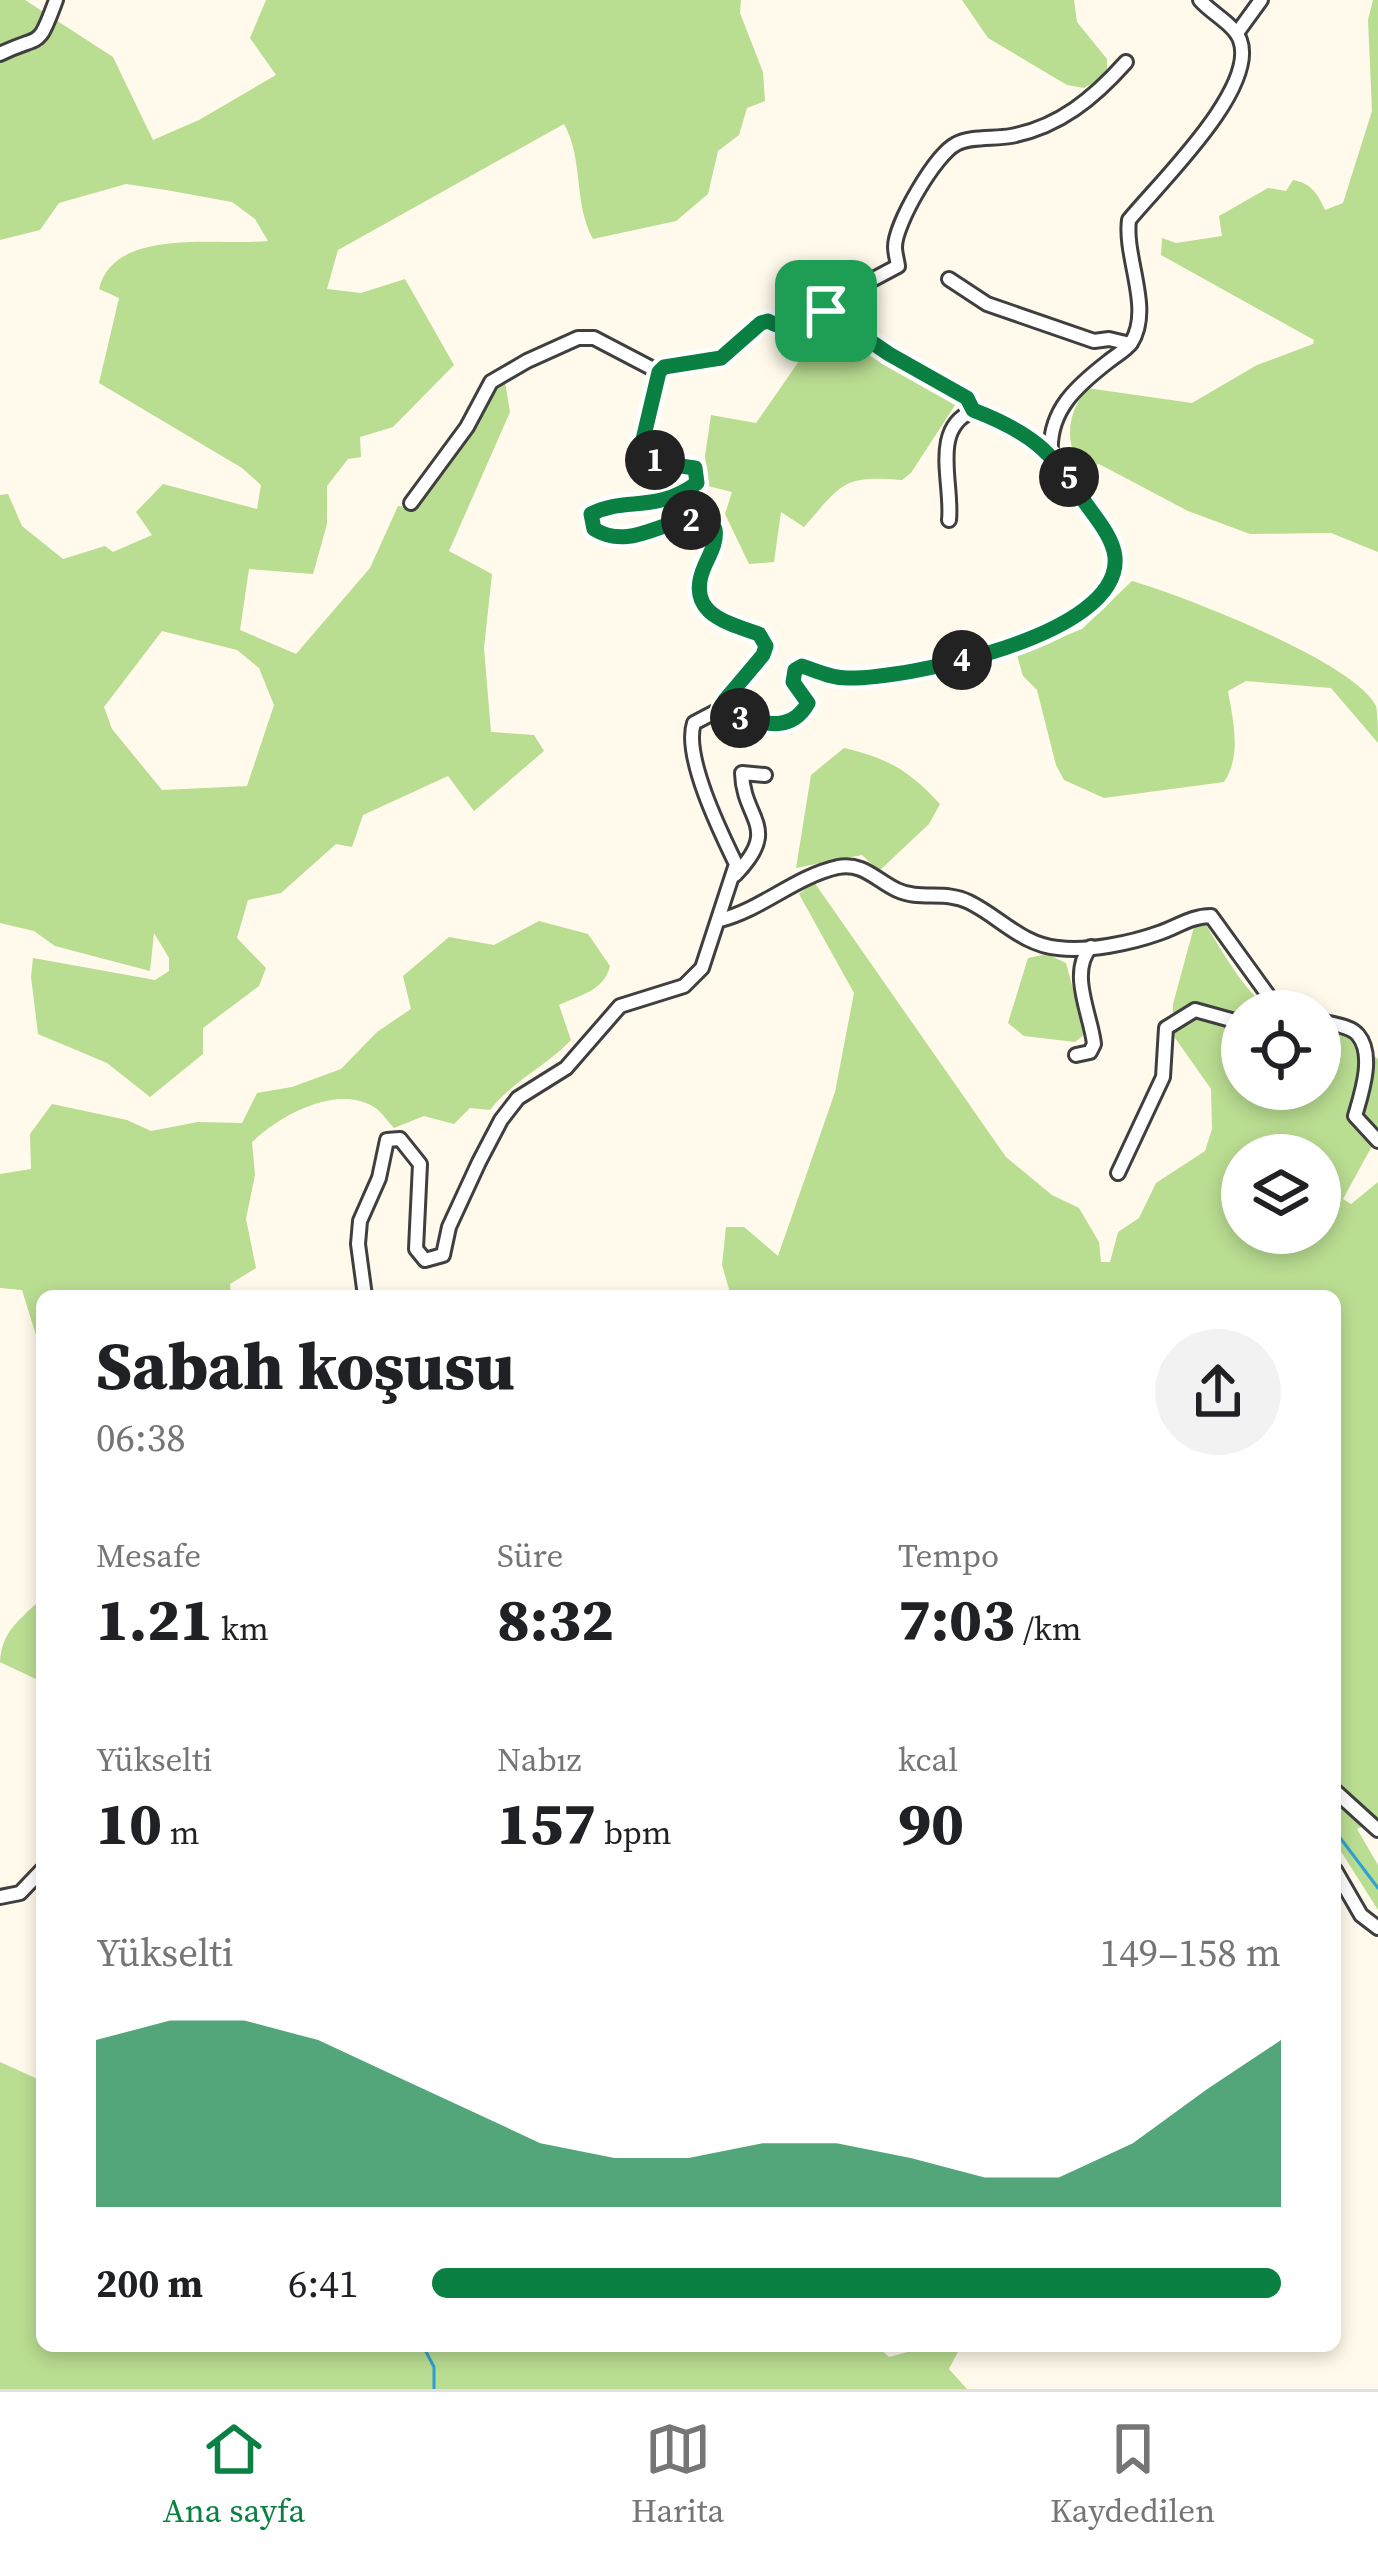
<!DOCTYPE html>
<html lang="tr">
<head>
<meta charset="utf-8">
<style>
  body { margin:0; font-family:"Source Serif 4",serif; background:#f2f2f2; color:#202124; height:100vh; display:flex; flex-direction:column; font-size:45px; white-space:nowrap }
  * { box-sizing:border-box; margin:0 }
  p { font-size:39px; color:#757577 }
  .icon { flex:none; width:66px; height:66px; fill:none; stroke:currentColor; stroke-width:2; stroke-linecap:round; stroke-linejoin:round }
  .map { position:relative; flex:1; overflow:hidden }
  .drawer { position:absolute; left:36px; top:1290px; width:1305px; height:1062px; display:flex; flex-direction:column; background:#fff; border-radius:18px; box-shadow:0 6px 18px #0003 }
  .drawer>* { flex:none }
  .tools { position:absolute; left:1221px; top:990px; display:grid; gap:24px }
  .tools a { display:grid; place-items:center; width:120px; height:120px; border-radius:50%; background:#fff; box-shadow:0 6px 18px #0003; font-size:60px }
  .pin { position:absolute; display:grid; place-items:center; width:102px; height:102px; color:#fff; margin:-51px; border-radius:24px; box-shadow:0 6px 18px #0006 }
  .km { position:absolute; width:60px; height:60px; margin:-30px; border-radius:50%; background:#222; color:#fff; font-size:33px; line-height:60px; text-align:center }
  .round { display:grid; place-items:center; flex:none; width:126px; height:126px; border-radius:63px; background:#f2f2f2 }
  .headline { display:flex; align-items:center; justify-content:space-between; height:204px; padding:0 60px }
  h1 { font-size:66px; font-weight:800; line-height:90px }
  .metrics { display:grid; grid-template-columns:repeat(3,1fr); gap:18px; height:204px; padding:12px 60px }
  .metrics div { display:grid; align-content:center }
  .metrics b { font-size:60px; font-weight:800 }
  .metrics small { font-size:33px; font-weight:400 }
  .metrics p { font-size:33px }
  .chart { height:336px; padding:24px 60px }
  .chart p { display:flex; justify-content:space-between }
  .chart svg { width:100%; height:216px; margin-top:12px; fill:#0b8043; opacity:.7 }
  ul { padding:0 60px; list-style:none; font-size:39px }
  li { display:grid; grid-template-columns:192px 144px 1fr; align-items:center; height:90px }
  li i { height:30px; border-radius:15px; background:#0b8043 }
  .tabs { display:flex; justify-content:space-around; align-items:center; height:168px; border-top:3px solid #e0e0e0; background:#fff; font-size:33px; color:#757577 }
  .tabs a { display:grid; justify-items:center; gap:6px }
  .tabs .active { color:#0b8043 }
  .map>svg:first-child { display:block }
  .forest { fill:#b9dd91; fill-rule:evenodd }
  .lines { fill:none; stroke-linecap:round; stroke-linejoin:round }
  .stream { stroke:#2f9fd6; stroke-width:3 }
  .minor-casing { stroke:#3f3f3f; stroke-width:18 }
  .minor { stroke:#fff; stroke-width:12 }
  .route-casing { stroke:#fff; stroke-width:24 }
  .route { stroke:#0b8043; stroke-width:15 }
</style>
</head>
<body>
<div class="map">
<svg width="1378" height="2389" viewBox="0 0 1378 2389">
  <rect width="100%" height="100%" fill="#fffaeb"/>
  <g class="forest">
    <path d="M0,0h25l88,57 40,83 46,-20 77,-45 -26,-37 16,-38h475l-1,13 23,59 2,29 -18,7 -8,27 -21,16 -10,43 -32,27 -83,18c-20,-37 -9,-79 -29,-115l-226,126 -11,39 34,4 44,-14 49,86 -61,62 -33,10 1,20 -13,2 -21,27v38l-14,50 -64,-5 -9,61 56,24 74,-86 28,-62 14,1 54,-66 27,-55 12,-4 5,30 -61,139 43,23 -8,74 7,84 43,3 10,16 -70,60 -26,-35 -85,39 -11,32 -16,-3 -55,49 -33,7 -11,38 29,30 -7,18 -56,42v26l-53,43 -43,-34 -69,-29 -7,-57 2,-19 122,22 14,-9v-13l-15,-25 -4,38 -95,-25 -21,-15 -34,-8v-428l8,-1 14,32 41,33 42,-13 8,6 39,-17 -16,-23 27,-28 94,25 4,-24 -19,-17 -143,-85 20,-85 -20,-9c15,-63 120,-43 169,-48l-13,-22 -23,-17 -66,-12 -40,-6 -67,19 -19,27 -40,10zM162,631l75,19 22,18 15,37 -27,81 -85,4 -50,-61 -8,-22z"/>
    <path d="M962,0h112l3,22 30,37v16l-23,13 -17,-3 -79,-47z"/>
    <path d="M1373,0h5v552l-47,-19 -81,1 -62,-23 -89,-47 -17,6c-18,-28 -15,-56 5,-82l105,15 65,-38 56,-21 1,-4 -153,-85 1,-17 14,5 46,-7 -3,-20 49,-28 18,3 7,-11c18,3 25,14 32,30l18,-7 29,-92 -4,-91z"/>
    <path d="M840,329l43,29 76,41 -48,74 -9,7c-60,-5 -60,4 -98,47l-23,-15 -7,50 -25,2 -24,-50 7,-22 -24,-6 -3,-30 6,-41 45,8 48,-69 19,1z"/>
    <path d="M1132,581c49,14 223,81 244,125 2,10 2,26 2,37l-47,-55 -85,-7 -18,10c5,30 14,64 -4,91l-120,16 -40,-18 -8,-15 -19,-75 -14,-14 -6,-21 65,-26z"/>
    <path d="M844,748c46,11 64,22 96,56l-11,20 -50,47 -17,-16 -66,13 15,-93z"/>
    <path d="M814,882l192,275 46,38 27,13 20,34 2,20h9l8,-30 21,-14 17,-35 49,-32 7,-22 -1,-40 -38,-54v-31l21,-77 10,-5c16,25 44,78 71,89h-33v78h78v-64l28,8 30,26v76l-35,64 8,5 27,-22v638l-21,9 21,36v45l-43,-68v-546h-604l-9,-31 4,-38h18l34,29 57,-164 19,-99 -55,-99zM1242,1155h78v78h-78z"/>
    <path d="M539,921l49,13 22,32c-6,25 -30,29 -51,39l12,35c-27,28 -55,38 -81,70l-20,-2 -16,16 -30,-8 -30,12c-6,-6 -13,-17 -20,-21 -39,-23 -94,9 -122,35l3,33 -9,44 10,49 -26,16 1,12h-189v59l-20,-65 -22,-2v-114l31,-5 -1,-35 22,-30 75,16 24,11 47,-9 44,1 15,-30 35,-6 49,-18 36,-37 34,-23 -8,-33 46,-39 45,8z"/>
    <path d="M1047,954l19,9 19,71 -10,8 -51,-6 -16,-13 20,-65z"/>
    <path d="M42,1598v84l-42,-20c2,-32 20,-42 42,-64z"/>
    <path d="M0,2062l42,19v265h835l12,11 41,-11h31l-12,23 18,20h-967z"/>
  </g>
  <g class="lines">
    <g class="stream">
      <path d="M1335,1831l43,57"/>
      <path d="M423,2346l11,21v22"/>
    </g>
    <defs>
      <g id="minor">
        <path d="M1237,33l24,-33"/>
        <path d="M0,54c42,-21 37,-2 56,-54"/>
        <path d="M949,279l38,25 107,37 15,-2 21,5"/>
        <path d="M659,372l5,-5 57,-9 47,-37c23,13 37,4 58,-10"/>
        <path d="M1051,454l-45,-31 -33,-12 -6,-13 -78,-44 -61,-40 -5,-8 75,-40c-1,-7 -3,-13 -3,-19 0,-23 40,-92 61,-103 14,-8 38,-5 55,-8 48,-9 83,-38 115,-74"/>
        <path d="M411,503l56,-76 24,-45 36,-21 51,-23h16l65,34 -18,76 3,7 16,8 35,5 2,15c-42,32 -71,13 -106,31v9c34,44 86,-25 124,6 2,13 -4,23 -10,36 -20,45 19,57 54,69l7,12 -3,9 -38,45 -4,13"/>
        <path d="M949,520c4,-36 -19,-92 24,-109"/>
        <path d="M735,875c47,-48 8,-55 7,-102l23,2"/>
        <path d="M720,920c43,-11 74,-43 118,-53 25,-5 39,14 59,23 23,11 48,0 72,12 31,15 53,43 89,46 30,4 73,-5 101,-15 18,-6 32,-17 52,-17l62,86 15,9"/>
        <path d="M1320,1021c12,3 31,5 38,14 17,20 3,60 -3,81l23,25"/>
        <path d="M1076,1055l14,-3 4,-8c-3,-29 -26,-72 -3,-97"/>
        <path d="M1118,1173l45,-96 3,-49 29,-18 47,13"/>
        <path d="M365,1296l-7,-52 2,-23 19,-43 8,-38 13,-1 20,25 -4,85 9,11 18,-5 6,-28 30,-65 22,-42 17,-22 48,-30 54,-62 64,-20 18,-18 34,-104c-15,-31 -53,-108 -42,-141l21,-11 40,12 39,-3 14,-18 -15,-21 2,-12 7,-4c15,5 29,12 45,12 44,0 158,-23 198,-43 24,-11 73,-50 69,-79 -4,-28 -45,-79 -63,-102 -3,-44 27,-69 58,-93 6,-5 17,-11 22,-18 22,-34 -7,-85 -2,-123 29,-36 129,-131 111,-180 -6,-16 -29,-27 -40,-40"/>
        <path d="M1335,1791l43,39"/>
        <path d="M1335,1870l26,45 17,13"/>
        <path d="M0,1897l20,-4 22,-23"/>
      </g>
    </defs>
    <use href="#minor" class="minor-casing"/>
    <use href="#minor" class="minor"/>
  </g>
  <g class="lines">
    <defs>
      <path id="route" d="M826,311l63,43 78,44 6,12c57,22 78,40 111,91 11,16 29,36 31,56 7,80 -211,122 -268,121 -16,0 -30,-7 -45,-12l-7,4 -2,12 15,21c-20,36 -56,15 -87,10l4,-13 38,-45 3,-9 -7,-12c-35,-12 -75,-22 -54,-69 6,-13 12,-23 10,-36 -36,-30 -76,28 -121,0l-3,-15c35,-18 64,0 106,-31l-2,-15 -35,-5 -16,-8 -3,-7 18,-76 5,-5 57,-9 40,-35 7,-2c23,13 37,4 58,-10z"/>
    </defs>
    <use href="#route" class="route-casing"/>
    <use href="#route" class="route"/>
  </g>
</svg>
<div class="tools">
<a><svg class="icon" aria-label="locate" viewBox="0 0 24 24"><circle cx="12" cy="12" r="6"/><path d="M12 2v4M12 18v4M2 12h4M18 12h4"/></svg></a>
<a><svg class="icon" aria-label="layers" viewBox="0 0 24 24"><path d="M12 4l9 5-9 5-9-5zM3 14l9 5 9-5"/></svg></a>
</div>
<div class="pin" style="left:826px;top:311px;background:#1e9e55"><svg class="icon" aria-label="arrive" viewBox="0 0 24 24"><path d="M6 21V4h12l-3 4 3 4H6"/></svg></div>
<b class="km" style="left:655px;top:460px">1</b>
<b class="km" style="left:691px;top:520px">2</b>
<b class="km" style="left:740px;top:718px">3</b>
<b class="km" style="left:962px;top:660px">4</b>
<b class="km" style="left:1069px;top:477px">5</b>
<section class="drawer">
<div class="headline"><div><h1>Sabah koşusu</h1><p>06:38</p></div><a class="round"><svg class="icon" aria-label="share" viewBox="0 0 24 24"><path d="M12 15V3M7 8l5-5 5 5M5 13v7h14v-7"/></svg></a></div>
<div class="metrics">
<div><p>Mesafe</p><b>1.21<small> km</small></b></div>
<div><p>Süre</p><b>8:32</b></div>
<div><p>Tempo</p><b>7:03<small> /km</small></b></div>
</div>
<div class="metrics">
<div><p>Yükselti</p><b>10<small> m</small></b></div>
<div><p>Nabız</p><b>157<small> bpm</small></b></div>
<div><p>kcal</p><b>90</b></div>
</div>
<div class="chart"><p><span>Yükselti</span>149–158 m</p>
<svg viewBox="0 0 160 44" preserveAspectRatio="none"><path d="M0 44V10L10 6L20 6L30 10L40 17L50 24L60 31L70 34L80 34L90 31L100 31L110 34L120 38L130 38L140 31L150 20L160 10V44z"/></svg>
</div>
<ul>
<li><b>200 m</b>6:41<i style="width:100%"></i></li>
</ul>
</section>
</div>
<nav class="tabs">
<a class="active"><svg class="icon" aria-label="home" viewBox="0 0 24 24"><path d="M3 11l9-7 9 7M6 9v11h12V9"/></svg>Ana sayfa</a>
<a><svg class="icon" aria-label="map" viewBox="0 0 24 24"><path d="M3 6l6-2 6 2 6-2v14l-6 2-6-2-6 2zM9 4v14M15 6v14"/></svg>Harita</a>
<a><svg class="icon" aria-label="saved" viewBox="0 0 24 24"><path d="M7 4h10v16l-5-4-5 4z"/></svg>Kaydedilen</a>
</nav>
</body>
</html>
